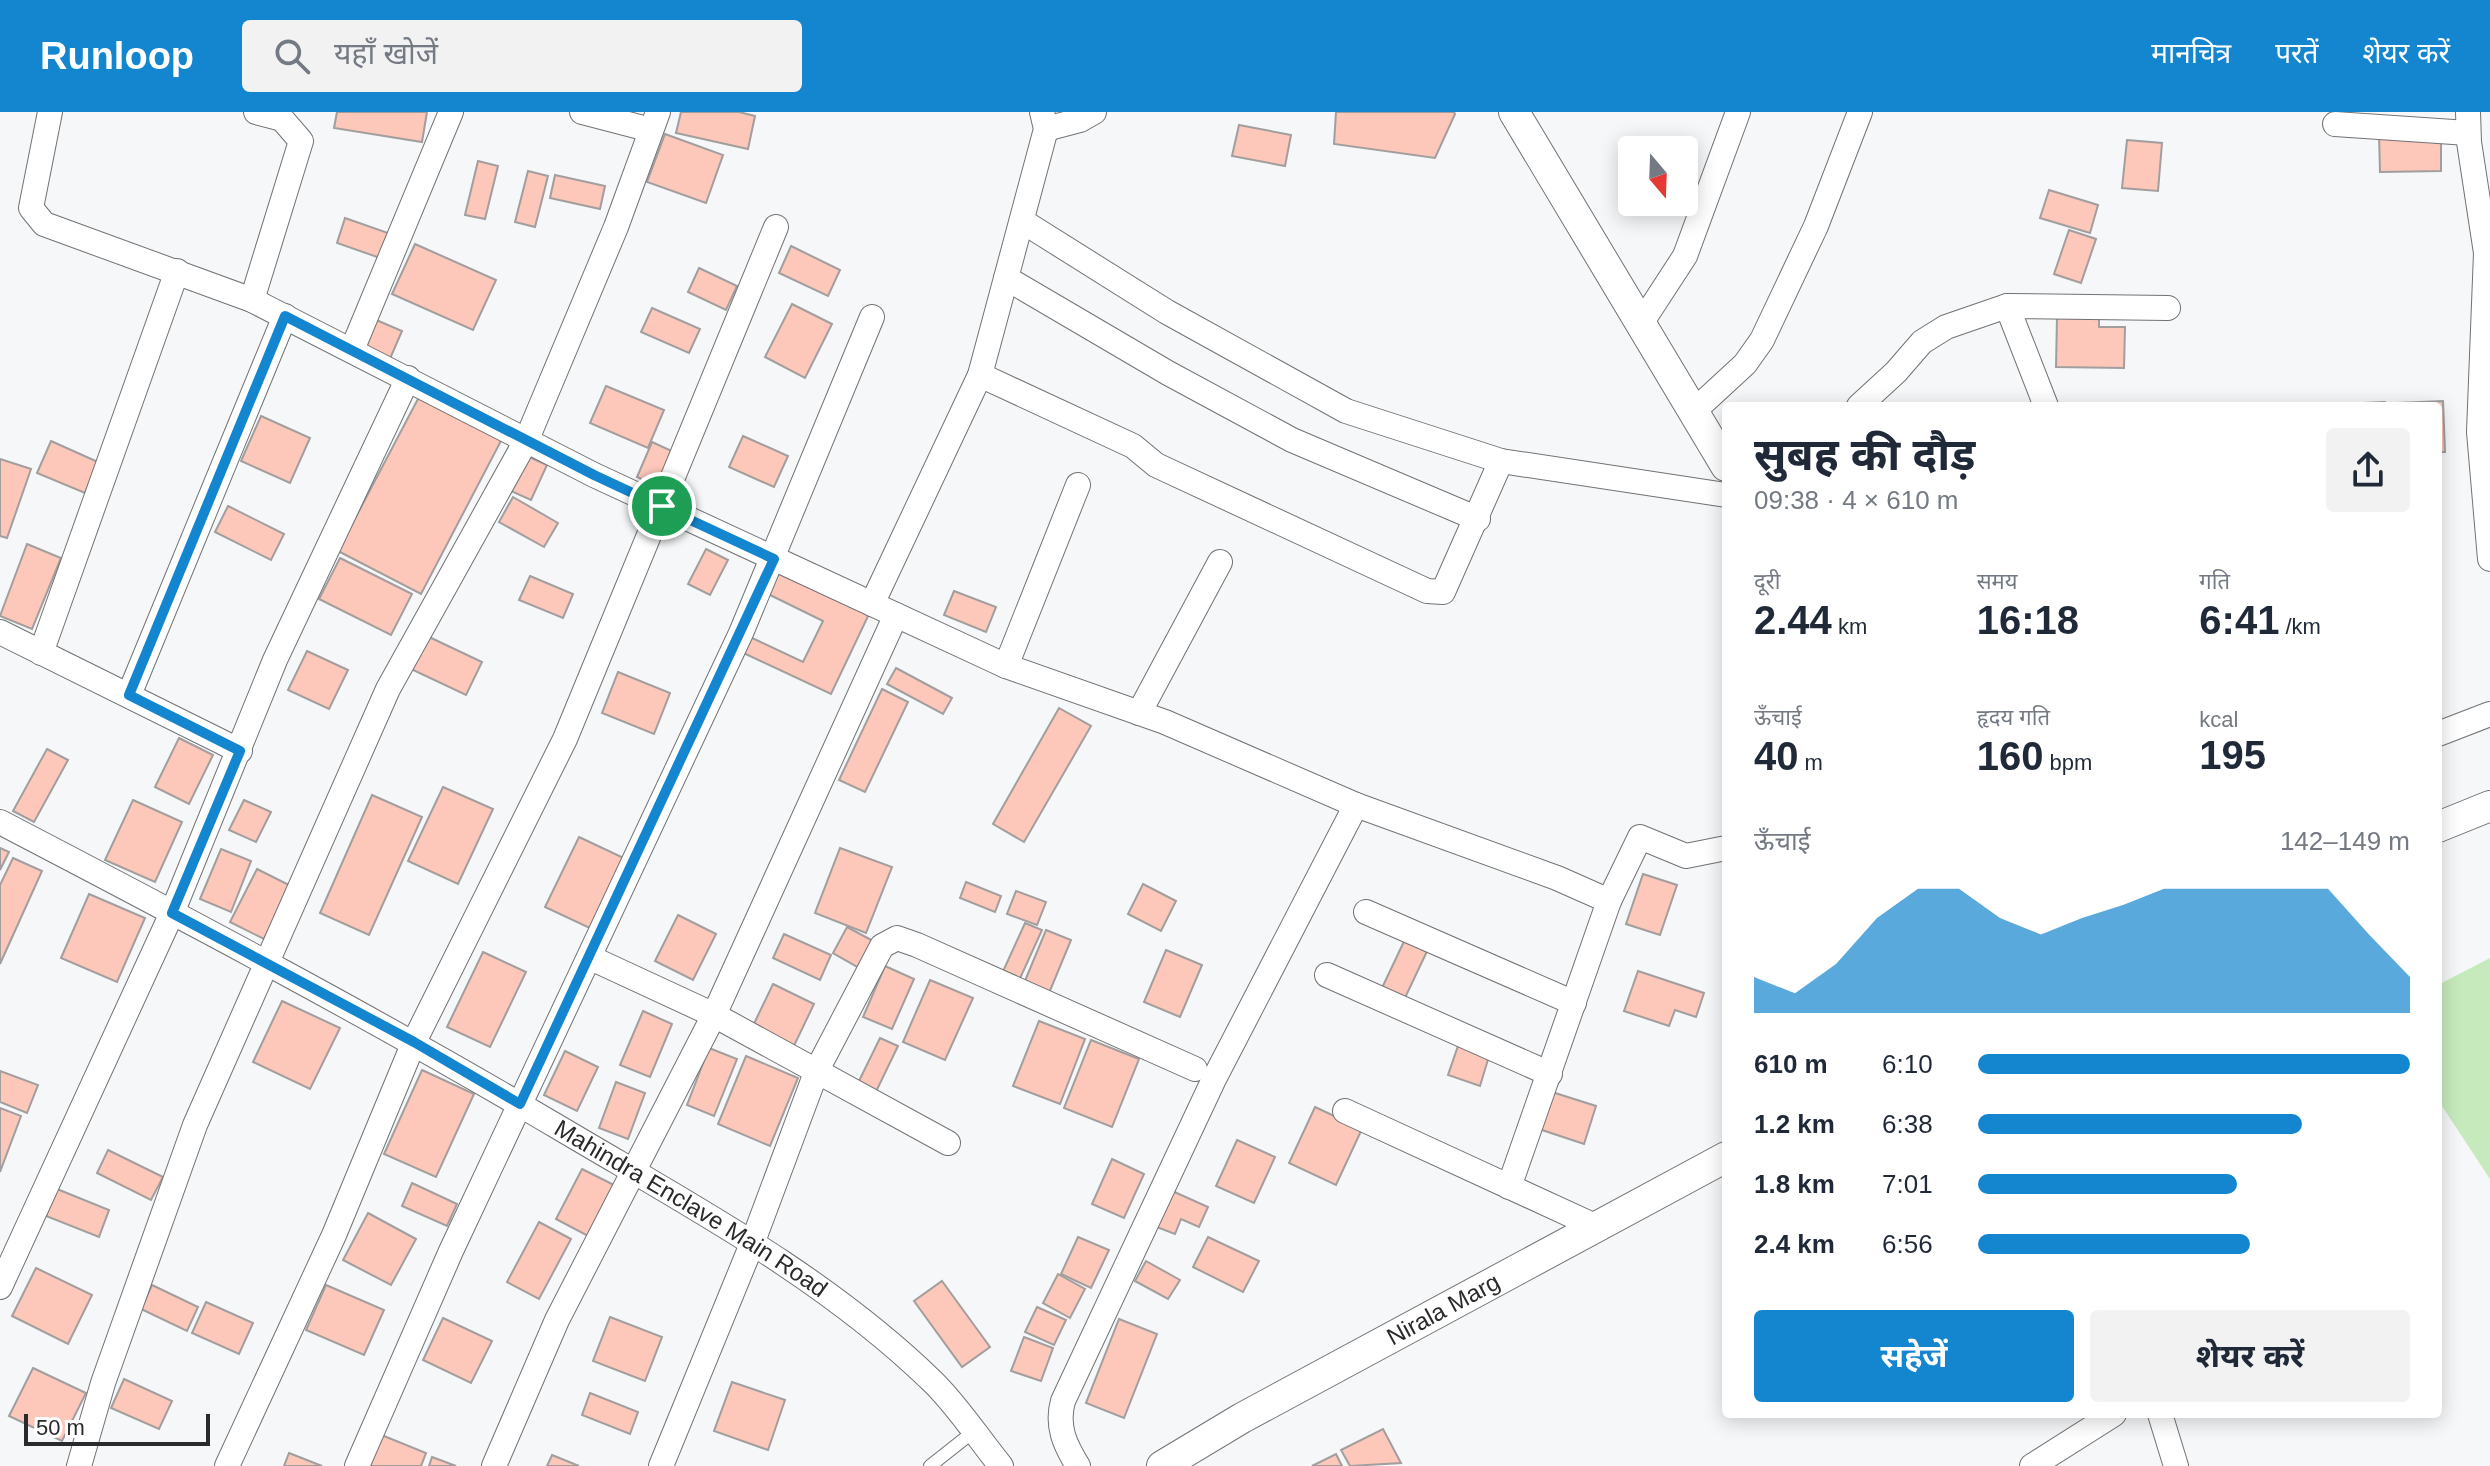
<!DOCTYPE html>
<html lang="hi">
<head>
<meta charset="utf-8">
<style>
  body { margin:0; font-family:Helvetica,"Noto Sans Devanagari",sans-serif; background:#f2f2f3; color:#1f2937; height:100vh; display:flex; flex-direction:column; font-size:30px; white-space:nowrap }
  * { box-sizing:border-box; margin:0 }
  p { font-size:26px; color:#747a83 }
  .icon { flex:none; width:44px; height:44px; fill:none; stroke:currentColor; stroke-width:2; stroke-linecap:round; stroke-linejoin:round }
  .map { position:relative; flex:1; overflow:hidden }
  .side { position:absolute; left:1722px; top:290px; width:720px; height:1016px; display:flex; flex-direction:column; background:#fff; border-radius:8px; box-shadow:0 4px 20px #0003 }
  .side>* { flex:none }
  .needle { width:52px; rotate:161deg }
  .fabs { position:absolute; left:1618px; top:24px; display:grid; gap:16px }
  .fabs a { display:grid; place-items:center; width:80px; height:80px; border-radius:8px; background:#fff; box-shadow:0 4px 20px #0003; font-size:40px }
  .scale { position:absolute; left:24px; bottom:20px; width:186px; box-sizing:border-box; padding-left:8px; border:4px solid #292a2b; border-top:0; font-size:22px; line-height:28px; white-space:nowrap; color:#292a2b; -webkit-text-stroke:6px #fff; paint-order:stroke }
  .pin { position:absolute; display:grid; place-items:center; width:68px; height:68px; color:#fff; margin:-34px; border:4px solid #fff; border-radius:50%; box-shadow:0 2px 8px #0007 }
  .round { display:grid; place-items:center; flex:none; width:84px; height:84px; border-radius:8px; background:#f2f2f3 }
  .head { display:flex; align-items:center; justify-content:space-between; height:136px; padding:0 32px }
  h1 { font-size:44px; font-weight:700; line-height:60px }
  .figures { display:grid; grid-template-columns:repeat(3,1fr); gap:12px; height:136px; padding:8px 32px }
  .figures div { display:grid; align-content:center }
  .figures b { font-size:40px; font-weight:700 }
  .figures small { font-size:22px; font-weight:400 }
  .figures p { font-size:22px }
  .chart { height:224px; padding:16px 32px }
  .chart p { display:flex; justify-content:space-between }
  .chart svg { width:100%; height:144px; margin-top:8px; fill:#1486cf; opacity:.7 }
  .action { display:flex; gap:16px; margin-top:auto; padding:16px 32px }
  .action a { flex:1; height:92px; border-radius:8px; background:#1486cf; color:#fff; font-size:32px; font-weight:700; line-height:92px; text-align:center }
  .action a+a { background:#f2f2f3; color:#1f2937 }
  ul { padding:0 32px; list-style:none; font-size:26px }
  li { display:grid; grid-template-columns:128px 96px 1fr; align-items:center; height:60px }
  li i { height:20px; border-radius:10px; background:#1486cf }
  header { display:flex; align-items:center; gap:48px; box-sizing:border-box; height:112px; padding:0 40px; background:#1486cf; color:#fff }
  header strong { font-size:38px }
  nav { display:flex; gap:44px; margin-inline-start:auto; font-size:28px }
  .search { width:560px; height:72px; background:#f2f2f3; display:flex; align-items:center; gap:20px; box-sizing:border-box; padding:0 28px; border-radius:8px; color:#747a83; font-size:30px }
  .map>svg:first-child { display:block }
  .green { fill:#c7eabc }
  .building { fill:#fdc7ba; stroke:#a19e9d; stroke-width:2; fill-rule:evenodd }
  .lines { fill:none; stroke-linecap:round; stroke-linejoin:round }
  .service-casing { stroke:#707274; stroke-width:14 }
  .minor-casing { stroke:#707274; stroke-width:26 }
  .tertiary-casing { stroke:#707274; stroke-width:32 }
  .service { stroke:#fff; stroke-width:12 }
  .minor { stroke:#fff; stroke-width:24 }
  .tertiary { stroke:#fff; stroke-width:30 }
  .route-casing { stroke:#fff; stroke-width:16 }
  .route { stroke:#1486cf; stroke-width:10 }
  .labels { text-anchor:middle; stroke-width:6; stroke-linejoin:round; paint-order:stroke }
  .street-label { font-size:24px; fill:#292a2b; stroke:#fff }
</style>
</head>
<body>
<header>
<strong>Runloop</strong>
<div class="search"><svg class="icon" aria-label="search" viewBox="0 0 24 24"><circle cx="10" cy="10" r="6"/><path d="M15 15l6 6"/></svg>यहाँ खोजें</div>
<nav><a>मानचित्र</a><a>परतें</a><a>शेयर करें</a></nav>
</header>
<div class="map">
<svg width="2490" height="1354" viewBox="0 0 2490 1354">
  <rect width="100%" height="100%" fill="#f5f7f9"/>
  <path class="green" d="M2490,846v221l-52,-79v-115z"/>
  <g class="building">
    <path d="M337,0h90l-5,30 -88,-14z"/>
    <path d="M681,0h58l16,4 -7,33 -72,-16z"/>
    <path d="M1336,0h118l1,2 -20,44 -101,-14z"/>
    <path d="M1239,13l52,10 -6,31 -53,-10z"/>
    <path d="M665,22l58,21 -17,48 -59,-21z"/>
    <path d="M2379,22h62v37l-61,1z"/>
    <path d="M2127,28l35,3 -4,48 -36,-3z"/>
    <path d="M478,49l20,5 -13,53 -20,-4z"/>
    <path d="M528,59l20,5 -13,51 -20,-5z"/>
    <path d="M555,63l50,11 -5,23 -50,-11z"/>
    <path d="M2049,78l49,15 -8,28 -50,-15z"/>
    <path d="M345,106l46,16 -8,25 -46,-16z"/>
    <path d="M2069,118l27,9 -15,44 -27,-9z"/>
    <path d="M415,132l81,36 -23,50 -81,-36z"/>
    <path d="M791,134l49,24 -12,26 -49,-23z"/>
    <path d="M699,156l38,18 -11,24 -38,-18z"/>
    <path d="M792,192l40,20 -27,54 -40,-21z"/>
    <path d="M652,196l48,21 -11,24 -48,-21z"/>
    <path d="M2057,205l42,1v9h26l-1,41 -68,-1z"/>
    <path d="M374,207l28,12 -13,30 -26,-15z"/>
    <path d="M606,274l58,24 -16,38 -58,-25z"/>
    <path d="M420,283l83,42 -82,157 -83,-43z"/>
    <path d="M2443,289l2,51h-7v-46h-40v-3z"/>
    <path d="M2385,290l1,4h-45v-2z"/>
    <path d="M261,304l49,22 -20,45 -49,-22z"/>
    <path d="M743,324l45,20 -14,31 -45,-20z"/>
    <path d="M51,329l47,21 -13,31 -48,-20z"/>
    <path d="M652,330l24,11 -15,35 -24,-11z"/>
    <path d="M527,344l20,9 -16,35 -20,-9z"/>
    <path d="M0,347l31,10 -24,69 -7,-2z"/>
    <path d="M513,385l45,26 -14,24 -45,-25z"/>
    <path d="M228,394l56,28 -13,26 -56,-28z"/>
    <path d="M27,432l34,14 -29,71 -32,-13z"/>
    <path d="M706,437l22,11 -18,35 -22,-11z"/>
    <path d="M340,446l72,36 -21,41 -72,-36z"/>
    <path d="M776,456l94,44 -39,82 -94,-44zM768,482l55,27 -20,41 -55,-26z"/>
    <path d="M530,464l43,18 -10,24 -44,-18z"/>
    <path d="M954,479l42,16 -10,25 -42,-17z"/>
    <path d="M427,524l55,26 -16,33 -55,-26z"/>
    <path d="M307,539l41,19 -19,39 -41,-19z"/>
    <path d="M896,556l56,30 -9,16 -56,-30z"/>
    <path d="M618,560l52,21 -16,41 -52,-21z"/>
    <path d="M882,577l26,13 -43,90 -26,-12z"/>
    <path d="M1059,596l32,18 -67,116 -31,-18z"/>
    <path d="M179,626l34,17 -24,49 -34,-17z"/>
    <path d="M47,637l21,11 -34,62 -21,-11z"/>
    <path d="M443,675l50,22 -35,75 -50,-23z"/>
    <path d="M372,683l50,22 -53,118 -49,-22z"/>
    <path d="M133,688l49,22 -27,60 -50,-22z"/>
    <path d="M244,688l27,12 -15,30 -27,-12z"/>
    <path d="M579,725l51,24 -34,70 -51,-24z"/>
    <path d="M0,736l9,4 -9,18z"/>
    <path d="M840,736l52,19 -26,66 -51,-20z"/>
    <path d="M221,737l30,12 -20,51 -31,-13z"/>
    <path d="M13,746l29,13 -42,93v-79z"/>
    <path d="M257,757l34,17 -27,53 -34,-17z"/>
    <path d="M1643,762l34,11 -17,50 -34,-11z"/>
    <path d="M966,770l35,14 -6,16 -35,-14z"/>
    <path d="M1143,772l33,17 -15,30 -33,-17z"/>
    <path d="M1016,779l30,11 -9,23 -30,-11z"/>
    <path d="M89,782l56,24 -28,64 -56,-24z"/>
    <path d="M678,803l38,19 -23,46 -38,-19z"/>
    <path d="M1025,811l17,7 -25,55 -17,-7z"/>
    <path d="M847,815l28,15 -14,27 -28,-16z"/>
    <path d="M1046,818l25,10 -24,58 -25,-10z"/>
    <path d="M784,822l47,21 -11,25 -47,-22z"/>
    <path d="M1407,823l23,10 -26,55 -23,-10z"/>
    <path d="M1166,838l36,15 -22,52 -36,-15z"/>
    <path d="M483,840l43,20 -36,75 -43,-20z"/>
    <path d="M885,854l29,13 -22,50 -29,-12z"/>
    <path d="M1638,859l66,22 -8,24 -21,-7 -6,16 -45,-15z"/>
    <path d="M930,868l43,18 -28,62 -42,-18z"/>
    <path d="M773,872l41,20 -23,48 -41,-20z"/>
    <path d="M282,889l58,27 -30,61 -57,-27z"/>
    <path d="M643,899l29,13 -22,53 -30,-12z"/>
    <path d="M1039,909l46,18 -25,65 -47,-18z"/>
    <path d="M880,926l18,8 -25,52 -18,-9z"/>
    <path d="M1091,928l48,19 -27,68 -48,-19z"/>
    <path d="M1459,931l31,10 -10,33 -32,-11z"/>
    <path d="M709,936l28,11 -23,57 -27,-11z"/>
    <path d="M565,939l33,16 -21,44 -33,-16z"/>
    <path d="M746,944l52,22 -28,68 -52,-22z"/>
    <path d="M422,958l52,24 -38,83 -52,-23z"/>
    <path d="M0,959l38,14 -11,28 -27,-11z"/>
    <path d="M616,970l29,11 -17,46 -29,-11z"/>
    <path d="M1552,980l44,14 -12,38 -45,-15z"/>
    <path d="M1315,995l47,22 -26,56 -47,-22z"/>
    <path d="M0,996l21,8 -21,56z"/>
    <path d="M1237,1028l38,17 -21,46 -38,-17z"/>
    <path d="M108,1038l55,27 -12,23 -54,-27z"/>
    <path d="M1112,1047l32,15 -20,44 -32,-14z"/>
    <path d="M582,1057l32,16 -26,51 -32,-17z"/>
    <path d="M412,1071l45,21 -10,22 -45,-20z"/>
    <path d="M57,1077l52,21 -10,27 -53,-21z"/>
    <path d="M1170,1078l38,17 -9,20 -18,-8 -6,15 -21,-8z"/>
    <path d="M368,1101l48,26 -25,46 -48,-25z"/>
    <path d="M539,1110l32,17 -32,60 -32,-17z"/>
    <path d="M1078,1125l31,13 -18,38 -30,-14z"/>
    <path d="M1208,1125l51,24 -16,31 -50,-25z"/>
    <path d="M1146,1149l34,19 -12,19 -33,-18z"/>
    <path d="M36,1156l56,27 -24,49 -56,-28z"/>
    <path d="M1058,1162l27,15 -15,29 -27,-15z"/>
    <path d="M942,1169l48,66 -28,20 -48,-66z"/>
    <path d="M152,1173l46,22 -11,24 -46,-22z"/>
    <path d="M326,1173l58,25 -20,45 -58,-25z"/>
    <path d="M206,1190l47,21 -14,31 -47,-21z"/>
    <path d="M1037,1195l29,13 -12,25 -29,-13z"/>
    <path d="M610,1205l52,20 -17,44 -52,-20z"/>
    <path d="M443,1206l49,23 -21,42 -48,-23z"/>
    <path d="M1119,1207l38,15 -33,84 -38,-15z"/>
    <path d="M1024,1225l29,11 -12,33 -30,-10z"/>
    <path d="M33,1256l53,25 -24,48 -53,-25z"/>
    <path d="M124,1267l48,22 -13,28 -48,-21z"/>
    <path d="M732,1270l53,18 -17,50 -54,-19z"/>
    <path d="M590,1281l48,19 -8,22 -48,-19z"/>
    <path d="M1383,1317l18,34 -51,3 -9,-16z"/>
    <path d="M379,1322l47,19 -5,13h-55z"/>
    <path d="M289,1341l33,13h-38z"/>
    <path d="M1336,1342l6,12h-30z"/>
    <path d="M552,1343l27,11h-32z"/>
    <path d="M432,1345l24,9h-27z"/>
  </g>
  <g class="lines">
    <defs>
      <path id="service" d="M930,1354l43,-34"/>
      <g id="minor">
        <path d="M50,0l-19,96 13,16 208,76 342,175 412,191 159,56 191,83 201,73 52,23 31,-64 46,19 40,-8"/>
        <path d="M582,0l69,18"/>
        <path d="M2468,0l1,30 17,111 -7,179 11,127"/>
        <path d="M2335,12l133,9"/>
        <path d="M1046,17l34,-9 14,-8"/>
        <path d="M1022,109l145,91 179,99 155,50 225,34"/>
        <path d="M1006,166l162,95 124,67 186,79"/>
        <path d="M252,188l49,-159 -19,-22 -26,-7"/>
        <path d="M2007,194l39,100"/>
        <path d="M1642,210l43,-66 53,-144"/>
        <path d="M352,238l99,-238"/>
        <path d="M980,263l153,71 23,19 271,126 16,1 58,-131"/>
        <path d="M1859,294l37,-34 26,-30 24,-15 61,-21 161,2"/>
        <path d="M1694,299l51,-47 17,-24 54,-114 44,-114"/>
        <path d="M872,492l108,-229 66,-246 -4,-17"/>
        <path d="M0,520l240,119"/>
        <path d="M41,541l136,-382"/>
        <path d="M1006,554l72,-181"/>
        <path d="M129,583l156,-379"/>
        <path d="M1139,601l81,-151"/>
        <path d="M2438,622l52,-20"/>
        <path id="s1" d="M0,710c190,99 379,199 563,308 128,76 262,147 369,251 26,25 46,57 69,85"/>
        <path d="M1366,800l208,91"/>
        <path d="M591,846l123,57 234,128"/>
        <path d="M1327,863l223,99"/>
        <path d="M1345,999l252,116"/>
        <path d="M1509,1075l100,-286"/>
        <path d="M0,1175l172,-374 103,-253 133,-282"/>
        <path d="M2160,1302l16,52"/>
        <path d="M79,1354l24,-83 92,-258 193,-436 139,-250 89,-212 42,-115"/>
        <path d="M227,1354l107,-231 80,-193 151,-303 211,-512"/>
        <path d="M357,1354l94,-215 290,-618 131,-316"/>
        <path d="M494,1354l63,-146 157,-305 182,-400"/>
        <path d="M661,1354l91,-222 65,-174 65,-124 15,-8 20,7 278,124"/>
        <path d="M1078,1354c-13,-21 -22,-40 -15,-65l151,-322 142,-274"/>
        <path d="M2032,1354l82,-52"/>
      </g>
      <g id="tertiary">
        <path d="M1514,0l212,354"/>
        <path d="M2438,715l52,-21"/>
        <path id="s2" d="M1162,1354l80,-48 484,-261"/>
      </g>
    </defs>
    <use href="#service" class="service-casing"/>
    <use href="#minor" class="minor-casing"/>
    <use href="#tertiary" class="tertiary-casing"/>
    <use href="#service" class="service"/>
    <use href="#minor" class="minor"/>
    <use href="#tertiary" class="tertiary"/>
  </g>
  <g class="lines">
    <defs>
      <path id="route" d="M285,204l309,159 180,84 -254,545 -106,-62 -242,-129 68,-162 -111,-56z"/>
    </defs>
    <use href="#route" class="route-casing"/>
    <use href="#route" class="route"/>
  </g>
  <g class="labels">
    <g class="street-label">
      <text dy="8" stroke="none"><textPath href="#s1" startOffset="792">Mahindra Enclave Main Road</textPath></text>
      <text dy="8" stroke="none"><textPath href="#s2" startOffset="322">Nirala Marg</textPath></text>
    </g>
  </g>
</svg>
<div class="fabs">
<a><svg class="needle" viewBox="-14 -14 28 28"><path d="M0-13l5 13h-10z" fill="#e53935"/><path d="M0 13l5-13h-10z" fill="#747a83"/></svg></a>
</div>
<div class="scale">50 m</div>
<div class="pin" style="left:662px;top:394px;background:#1e9e55"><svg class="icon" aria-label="arrive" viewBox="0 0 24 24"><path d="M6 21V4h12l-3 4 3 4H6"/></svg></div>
<section class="side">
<div class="head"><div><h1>सुबह की दौड़</h1><p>09:38 · 4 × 610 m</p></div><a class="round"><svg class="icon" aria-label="share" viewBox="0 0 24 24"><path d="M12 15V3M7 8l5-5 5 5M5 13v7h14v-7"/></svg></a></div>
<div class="figures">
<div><p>दूरी</p><b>2.44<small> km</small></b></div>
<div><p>समय</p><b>16:18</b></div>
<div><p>गति</p><b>6:41<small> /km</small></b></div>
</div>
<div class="figures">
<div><p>ऊँचाई</p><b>40<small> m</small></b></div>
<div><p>हृदय गति</p><b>160<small> bpm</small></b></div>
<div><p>kcal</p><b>195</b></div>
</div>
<div class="chart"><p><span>ऊँचाई</span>142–149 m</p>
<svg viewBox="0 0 160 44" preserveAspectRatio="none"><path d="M0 44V33L10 38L20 29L30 15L40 6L50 6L60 15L70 20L80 15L90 11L100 6L110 6L120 6L130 6L140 6L150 20L160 33V44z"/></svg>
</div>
<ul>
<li><b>610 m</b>6:10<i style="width:100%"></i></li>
<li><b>1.2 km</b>6:38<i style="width:75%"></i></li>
<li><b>1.8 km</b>7:01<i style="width:60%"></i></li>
<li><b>2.4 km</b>6:56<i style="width:63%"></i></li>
</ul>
<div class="action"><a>सहेजें</a><a>शेयर करें</a></div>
</section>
</div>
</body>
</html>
